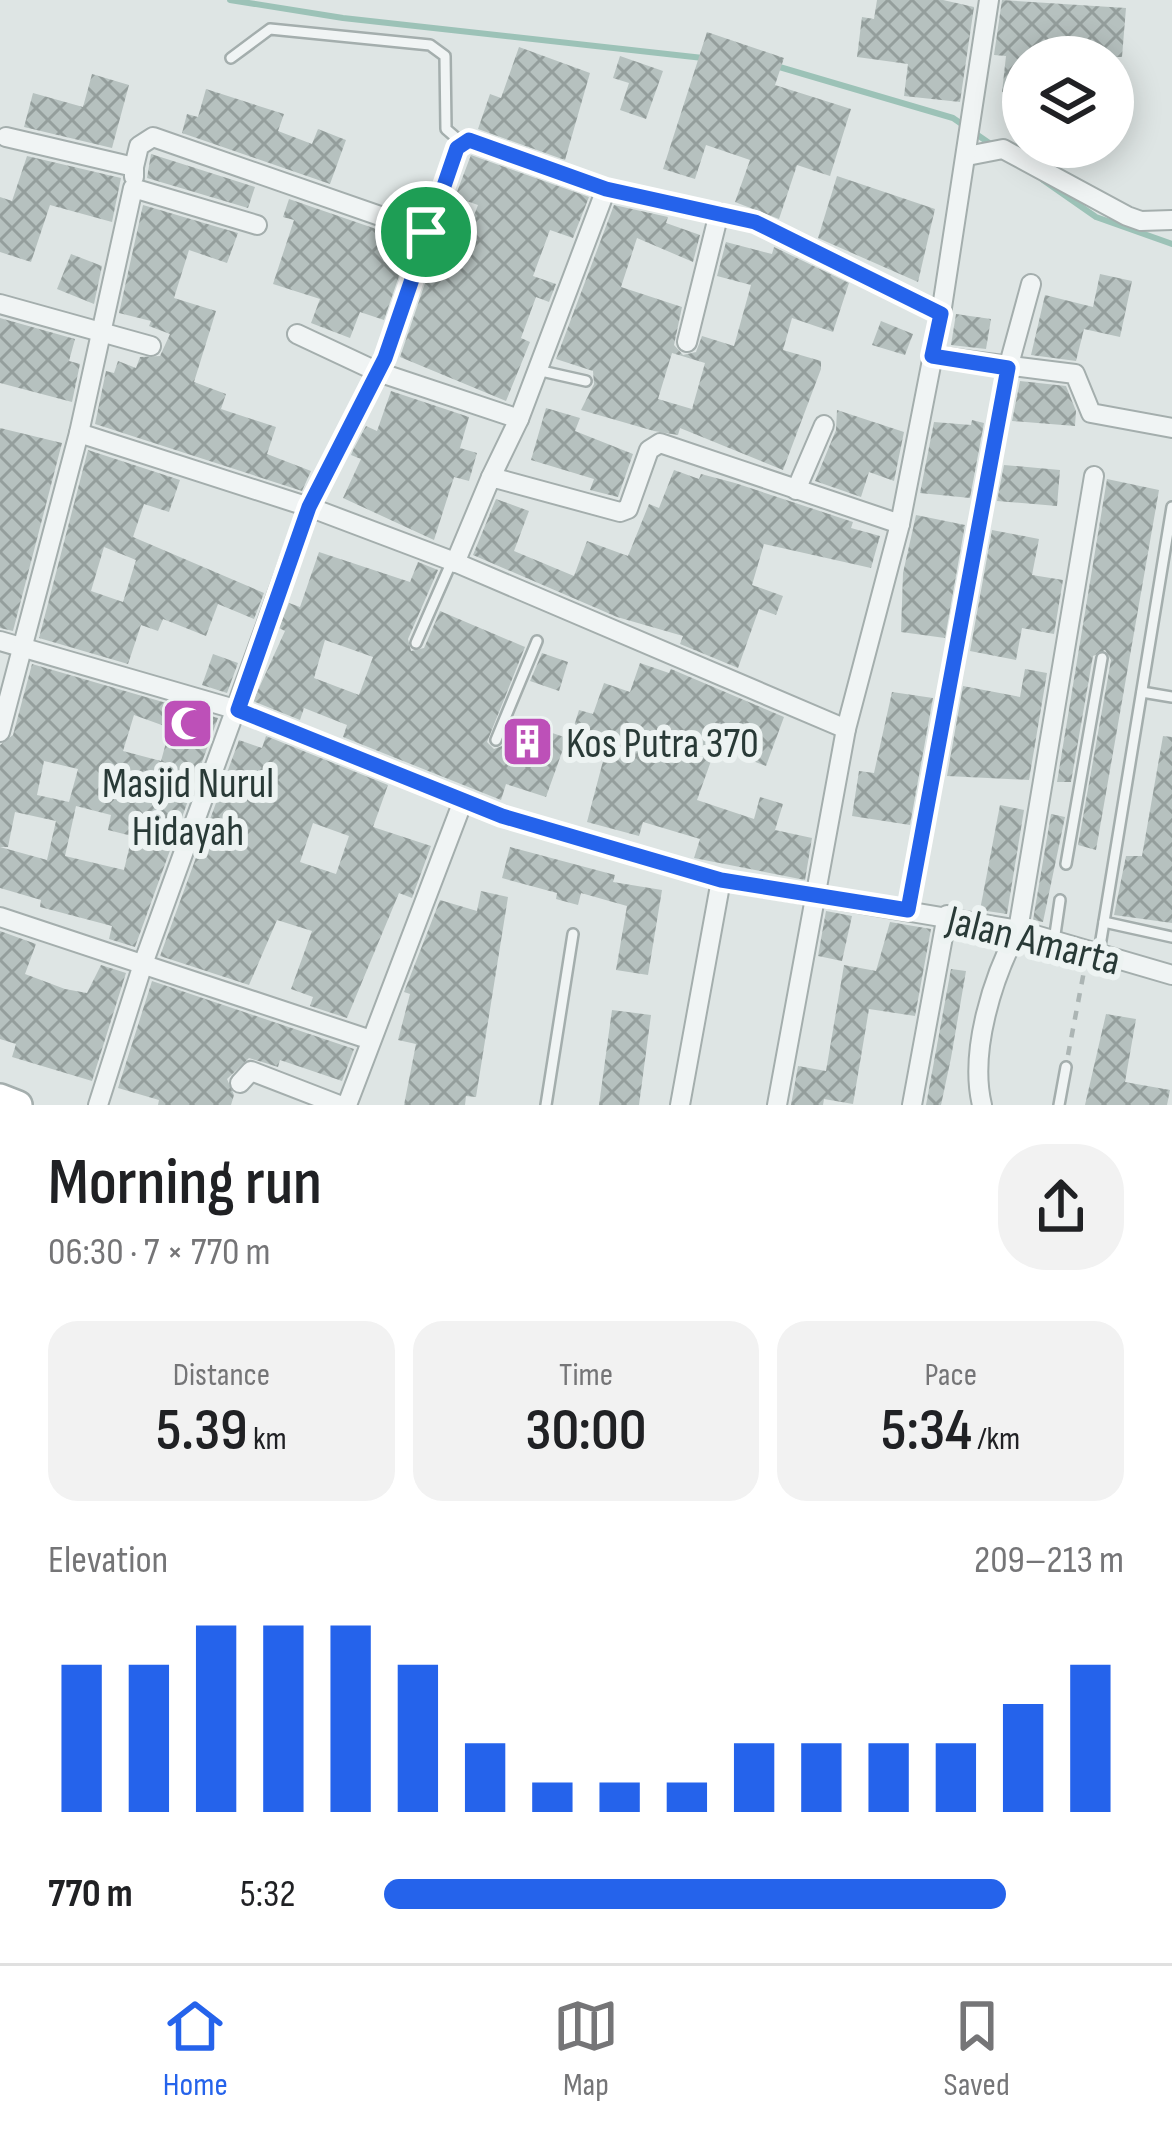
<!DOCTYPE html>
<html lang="en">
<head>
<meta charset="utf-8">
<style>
  body { margin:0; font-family:"Sofia Sans Condensed",sans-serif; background:#f2f2f2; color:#202124; height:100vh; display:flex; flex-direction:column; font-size:45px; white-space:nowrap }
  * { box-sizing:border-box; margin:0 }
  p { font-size:39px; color:#757577 }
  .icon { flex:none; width:66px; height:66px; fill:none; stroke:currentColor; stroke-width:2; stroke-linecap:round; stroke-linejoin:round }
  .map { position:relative; height:1105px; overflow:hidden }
  .panel { display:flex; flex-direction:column; background:#fff; flex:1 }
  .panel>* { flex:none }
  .controls { position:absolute; left:1002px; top:36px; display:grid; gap:24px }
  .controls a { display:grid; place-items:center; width:132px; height:132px; border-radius:50%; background:#fff; box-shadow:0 6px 30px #0003; font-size:60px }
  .pin { position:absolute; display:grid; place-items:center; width:102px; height:102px; color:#fff; margin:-51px; border:6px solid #fff; border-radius:50%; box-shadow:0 3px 12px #0007 }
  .round { display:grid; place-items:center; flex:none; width:126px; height:126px; border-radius:48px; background:#f2f2f2 }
  .summary { display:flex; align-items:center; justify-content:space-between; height:204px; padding:0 48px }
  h1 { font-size:66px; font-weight:600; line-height:90px }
  .metrics { display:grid; grid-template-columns:repeat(3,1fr); gap:18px; height:204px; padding:12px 48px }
  .metrics div { display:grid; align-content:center; border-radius:30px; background:#f2f2f2; text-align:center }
  .metrics b { font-size:60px; font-weight:600 }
  .metrics small { font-size:33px; font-weight:400 }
  .metrics p { font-size:33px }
  .chart { height:336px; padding:24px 48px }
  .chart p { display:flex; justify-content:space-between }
  .chart svg { width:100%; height:216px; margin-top:12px; stroke:#2563eb; stroke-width:6 }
  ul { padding:0 48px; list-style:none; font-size:39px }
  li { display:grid; grid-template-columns:192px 144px 1fr; align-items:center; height:90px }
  li i { height:30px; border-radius:15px; background:#2563eb }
  .tabs { display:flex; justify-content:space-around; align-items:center; height:168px; border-top:3px solid #e0e0e0; background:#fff; font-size:33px; color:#757577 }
  .tabs a { display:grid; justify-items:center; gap:6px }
  .tabs .selected { color:#2563eb }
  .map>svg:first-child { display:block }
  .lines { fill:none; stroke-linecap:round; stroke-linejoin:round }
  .stream { stroke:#9cc2b7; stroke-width:6 }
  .building { fill:url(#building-cross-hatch); fill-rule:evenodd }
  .service-casing { stroke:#a4aead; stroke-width:14 }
  .minor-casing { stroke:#a4aead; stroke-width:22 }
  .secondary-casing { stroke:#a4aead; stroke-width:32 }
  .path { stroke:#acb5b4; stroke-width:4.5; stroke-dasharray:9 9; stroke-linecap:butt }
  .service { stroke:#f0f4f4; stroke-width:9 }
  .minor { stroke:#f0f4f4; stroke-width:18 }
  .secondary { stroke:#fff; stroke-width:27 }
  .route-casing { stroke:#fff; stroke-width:24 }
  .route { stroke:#2563eb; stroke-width:15 }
  .labels { text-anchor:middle; stroke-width:12; stroke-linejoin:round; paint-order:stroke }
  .poi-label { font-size:42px; fill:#293a37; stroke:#edf3f2; text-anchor:start }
  .street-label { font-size:42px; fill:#293a37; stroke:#edf3f2 }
</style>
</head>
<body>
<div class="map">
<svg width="1172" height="1105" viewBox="0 0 1172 1105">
  <defs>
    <pattern id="building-cross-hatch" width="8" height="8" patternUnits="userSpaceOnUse" patternTransform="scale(3)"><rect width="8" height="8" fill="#b6c1bf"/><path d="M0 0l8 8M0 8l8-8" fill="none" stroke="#949e9c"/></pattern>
  </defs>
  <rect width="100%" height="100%" fill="#dee5e4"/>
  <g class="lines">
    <g class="stream">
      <path d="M230,0l113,18 360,40"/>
      <path d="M776,66l177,52 39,27"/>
      <path d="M1043,180l53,37 76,27"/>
    </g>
  </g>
  <g class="building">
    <path d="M877,0h66l31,7 -14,95 -56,-6 4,-32 -51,-7 5,-40 12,2z"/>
    <path d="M1002,0l124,8 -4,49h-99v37l-21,-2 4,-36 -12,-1z"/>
    <path d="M707,32l77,26 -9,27 76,24 -21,67 -33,-11 -18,54 -44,-17 15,-42 -44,-15 -11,34 -32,-10z"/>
    <path d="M519,47l71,26 -25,87 -87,-31 12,-35 11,4z"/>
    <path d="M620,56l43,15 -17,48 -26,-9 9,-27 -16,-5z"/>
    <path d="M92,74l37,11 -17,63 -88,-21 9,-34 50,14z"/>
    <path d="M206,89l78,25 -6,17 34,13 6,-15 28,11 -16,44 -148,-51 5,-19 11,3z"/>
    <path d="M151,154l104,33 -7,21 -101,-30z"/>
    <path d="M471,155l118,42 -16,41 -23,-8 -17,46 23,8 -7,18 -13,-5 -15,41 9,4 -24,59 -106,-44 44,-130 22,9 12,-31 -23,-8z"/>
    <path d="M27,156l94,22 -9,44 -62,-17 -19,57 -31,-10v-55l12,4z"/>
    <path d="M837,176l98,33 -17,73 -100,-44z"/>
    <path d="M289,199l122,42 -27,79 -24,-8 -10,26 -39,-15 9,-24 -47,-15 21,-64 -11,-3z"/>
    <path d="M143,205l95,28 -11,30 -38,-13 -15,48 42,13 -22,71 32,12 -5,15 55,18 -9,27 44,17 -9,20 -207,-67 11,-53 8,2 4,-12 18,7 4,-11 20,-1 10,-22 -21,-8 2,-5 -32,-8z"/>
    <path d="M614,205l54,12 -2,6 34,12 -7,27 -56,-24 -16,49 61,20 -8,38 9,10 13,-3 6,-16 32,10 17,-61 -34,-9 9,-34 46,12 2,-7 75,36 -16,49 -41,-14 -9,32 38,11v8l-38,101 -103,-42 -2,7 -24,-4 -73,-21 13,-26 -1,-13 -37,-12zM672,353l33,10 -13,46 -34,-10z"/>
    <path d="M71,254l31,12 -8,38 -37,-15z"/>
    <path d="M1100,274l32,7 -12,56 -36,-8 -8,32 -45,-6 14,-60 48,12z"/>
    <path d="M956,314l35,5 -5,30 -35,-4z"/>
    <path d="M0,318l75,21 -6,22 11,3 -8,38 -72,-19z"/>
    <path d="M881,321l32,13 -8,21 -33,-10z"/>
    <path d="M1020,381l46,5 10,25 -1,15 -63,-5z"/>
    <path d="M391,391l78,26 -9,31 17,5 -8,28 -15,-4 -20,63 -91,-42 18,-39 -10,-4 2,-5 13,-24 11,5z"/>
    <path d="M546,408l34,10 -5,13 58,23 -15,43 -28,-7 4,-11 -63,-19z"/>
    <path d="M837,410l67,22 -10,49 -25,-9 -8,25 -46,-16 21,-51z"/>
    <path d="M972,420l12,3 -14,75 -50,-5 14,-71 37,3z"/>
    <path d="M0,428l62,15 -49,188 -13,-3z"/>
    <path d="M88,450l92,30 -11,32 -25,-8 -11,33 131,56 -10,26 -36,-15 -12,32 -43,-17 -5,12 -17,-6 -13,39 -89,-26zM104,547l32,13 -13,42 -32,-11z"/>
    <path d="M1004,465l56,5 -3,36 -60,-5z"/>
    <path d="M674,470l25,9 2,-5 34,9 118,39 -2,6 29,8 -9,32 -107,-24 -12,41 31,11 -7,19 -17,-6 -21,59 -58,-24 3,-8 -66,-19 -144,-62 23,-56 33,12 -15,40 60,25 13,-35 41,15 21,-52 10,4z"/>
    <path d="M1107,479l52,11 -63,360 -18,-5 33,-185 -6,-10 -12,6 -22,126h-14z"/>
    <path d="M916,515l49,10 -20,113 -44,-6 2,-59z"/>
    <path d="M992,530l47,9 -7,36 31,5 -9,54 -32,-6 -6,32 -46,-9z"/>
    <path d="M319,552l91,30 8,-20 20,8 -30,69 3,12 13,-3 16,-37 85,36 -38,95 7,7 8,-3 12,-26 53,18 -21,59 -40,-13 -5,16 -158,-63 4,-12 -43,-17 -4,12 -47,-19 32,-70 -6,-3 10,-25 11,4zM325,640l48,17 -14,38 -45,-17z"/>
    <path d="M542,653l26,9 -9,29 -29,-10z"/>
    <path d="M213,654l25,9 -11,30 -25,-8z"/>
    <path d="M640,663l29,10 2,-4 113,48 -18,49 -50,-19 -19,53 57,19 6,-22 23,7 -8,26 37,8 -7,42 -111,-22 6,-19 -57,-17 -4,14 -52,-14 16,-61 -36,-12 12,-39 14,4 11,-31 26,9z"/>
    <path d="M32,664l186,54 -83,229 -26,-8 3,-13 -72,-19 1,-7 -41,-12v-143l13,-10zM134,715l36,13 -9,33 -38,-10zM44,761l34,8 -9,33 -32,-7zM76,806l35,9 -3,15 24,6 -8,34 -59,-14zM15,812l41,9 -9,39 -47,-13h8z"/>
    <path d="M1025,669l22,4 -18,107 -82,-4 16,-90 57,11z"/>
    <path d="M892,692l41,6 -23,127 -58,-9 7,-45 15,2z"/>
    <path d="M266,736l122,49 -15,42 58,19 -19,52 -13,-5 -52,125 -37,-12 3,-9 -22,-8 21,-58 -35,-11 -28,65 -89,-29 79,-216 23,8zM313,823l36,13 -13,38 -36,-12z"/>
    <path d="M1163,736l9,1v186l-58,-8 12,-59h16z"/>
    <path d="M1000,805l24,5 -17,104 -27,-4z"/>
    <path d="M1051,814l14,3 -22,105 -10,-2z"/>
    <path d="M510,847l105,28 -2,7 49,8 -14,85 -32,-5 11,-64 -46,-13 -3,12 -22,-6 1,-6 -55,-15z"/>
    <path d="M481,891l27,6 -32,200 -10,-1 -1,9h-61l12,-61 -18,-4 12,-46 -6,-2 36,-92 37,11z"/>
    <path d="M826,911l26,5 -10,45 -24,-5z"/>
    <path d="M890,922l41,7 -16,87 -46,-7 -16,95 -29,-5 -1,6h-32l7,-39 28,5 18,-106 32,6z"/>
    <path d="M0,931l36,13 -11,30 40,15 22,4 14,-28 25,8 -34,108 -80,-24 4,-13 -16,-5z"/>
    <path d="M951,969l15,2 -15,87 -10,47h-15z"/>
    <path d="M152,981l202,68 -12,32 -62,-21 -2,7 -29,-9 -22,21 7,16 -3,10h-73l1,-5 -41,-12z"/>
    <path d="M612,1010l39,5 -12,90h-40z"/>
    <path d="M1106,1014l30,5 -11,63 45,8 -3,15h-82z"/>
  </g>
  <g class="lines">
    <defs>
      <g id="service">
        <path d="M231,58l39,-29 160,16 15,11 1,73 15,13"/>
        <path d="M537,370l49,11"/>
        <path d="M416,643l36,-82"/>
        <path d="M1142,692l30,5"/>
        <path d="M496,740l41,-99"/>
        <path d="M1066,864l36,-206"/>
        <path d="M1104,922l68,15"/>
        <path d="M1054,941l6,-41"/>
        <path d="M1099,952l73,-445"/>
        <path d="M546,1105l27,-171"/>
        <path d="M1059,1105l7,-38"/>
      </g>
      <g id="minor">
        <path d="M6,137l128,30v10"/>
        <path d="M967,156l36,-7 124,67 14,5 31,-1"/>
        <path d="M134,167l5,-21 14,-9 273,95"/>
        <path d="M0,304l151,42"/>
        <path d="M941,314l48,-314"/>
        <path d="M297,334l81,38 141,47"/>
        <path d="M687,342l32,-129"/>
        <path d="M933,356l142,18 16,39 81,15"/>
        <path d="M79,433l230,74 143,54 394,168"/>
        <path d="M491,477l28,-58 87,-230"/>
        <path d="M796,490l28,-65"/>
        <path d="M455,563l36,-86 129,35 8,-3 21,-59 11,-7 240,81"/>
        <path d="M0,641l238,69 264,106 219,64 297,50 154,45"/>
        <path d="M0,732l79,-299 54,-245 124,37"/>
        <path d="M908,910l100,-542 23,-84"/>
        <path d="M0,917l371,123"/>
        <path d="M240,1083l11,-12 88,34"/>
        <path d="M98,1105l45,-141 166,-457 76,-149 72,-210 12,-8 137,49 149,33 186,92 -41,210 -54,205 -69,376"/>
        <path d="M347,1105l116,-304"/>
        <path d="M680,1105l41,-225"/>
        <path d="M912,1105l35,-190"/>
        <path d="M982,1105c-13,-54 11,-128 36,-175l76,-454"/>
      </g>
      <path id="secondary" d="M0,1098l18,7"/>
    </defs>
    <use href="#service" class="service-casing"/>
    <use href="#minor" class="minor-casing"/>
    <use href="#secondary" class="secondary-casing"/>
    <path class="path" d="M1068,1055l17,-89"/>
    <use href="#service" class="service"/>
    <use href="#minor" class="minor"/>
    <use href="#secondary" class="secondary"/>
  </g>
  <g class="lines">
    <defs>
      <path id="route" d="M469,140l137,49 149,33 186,92 -9,42 76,12 -100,542 -187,-30 -219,-64 -264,-106 71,-203 76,-149 72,-210z"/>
    </defs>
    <use href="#route" class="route-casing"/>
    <use href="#route" class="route"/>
  </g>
  <defs>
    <symbol id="mosque-square" viewBox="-11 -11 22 22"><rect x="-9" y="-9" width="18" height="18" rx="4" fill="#bd50b8" stroke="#edf3f2"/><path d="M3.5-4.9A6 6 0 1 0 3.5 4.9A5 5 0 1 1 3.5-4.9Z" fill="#fff"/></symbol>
    <symbol id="building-square" viewBox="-11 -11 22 22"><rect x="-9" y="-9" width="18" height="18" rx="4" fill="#bd50b8" stroke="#edf3f2"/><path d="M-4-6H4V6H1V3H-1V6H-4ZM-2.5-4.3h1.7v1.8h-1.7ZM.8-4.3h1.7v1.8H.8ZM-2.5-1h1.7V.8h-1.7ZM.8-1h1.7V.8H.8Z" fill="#fff"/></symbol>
  </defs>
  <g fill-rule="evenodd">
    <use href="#mosque-square" x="158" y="694" width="59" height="59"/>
    <use href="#building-square" x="498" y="712" width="59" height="59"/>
  </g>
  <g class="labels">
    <g class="poi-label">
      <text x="566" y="757">Kos Putra 370</text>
      <text x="188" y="797" text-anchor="middle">Masjid Nurul<tspan x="188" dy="48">Hidayah</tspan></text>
    </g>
    <g class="street-label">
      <text transform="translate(1034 939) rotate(14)" y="15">Jalan Amarta</text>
    </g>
  </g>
</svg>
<div class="controls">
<a><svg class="icon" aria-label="layers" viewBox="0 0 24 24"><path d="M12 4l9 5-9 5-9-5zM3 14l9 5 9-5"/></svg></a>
</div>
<div class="pin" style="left:426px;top:232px;background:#1e9e55"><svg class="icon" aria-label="arrive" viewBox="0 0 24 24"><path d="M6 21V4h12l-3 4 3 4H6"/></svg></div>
</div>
<section class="panel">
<div class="summary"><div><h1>Morning run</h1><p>06:30 · 7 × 770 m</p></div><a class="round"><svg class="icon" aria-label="share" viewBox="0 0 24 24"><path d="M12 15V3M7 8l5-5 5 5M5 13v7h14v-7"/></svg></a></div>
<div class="metrics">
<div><p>Distance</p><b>5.39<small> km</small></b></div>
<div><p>Time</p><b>30:00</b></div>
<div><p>Pace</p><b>5:34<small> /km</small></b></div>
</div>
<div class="chart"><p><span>Elevation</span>209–213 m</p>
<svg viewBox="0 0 160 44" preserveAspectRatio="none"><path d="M5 44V14M15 44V14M25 44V6M35 44V6M45 44V6M55 44V14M65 44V30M75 44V38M85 44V38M95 44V38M105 44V30M115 44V30M125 44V30M135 44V30M145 44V22M155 44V14"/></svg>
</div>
<ul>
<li><b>770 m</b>5:32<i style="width:84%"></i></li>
</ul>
</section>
<nav class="tabs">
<a class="selected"><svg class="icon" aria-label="home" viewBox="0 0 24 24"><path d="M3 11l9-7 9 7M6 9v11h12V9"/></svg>Home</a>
<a><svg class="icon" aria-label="map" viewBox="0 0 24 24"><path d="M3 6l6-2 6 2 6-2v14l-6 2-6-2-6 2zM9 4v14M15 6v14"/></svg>Map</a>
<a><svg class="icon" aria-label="saved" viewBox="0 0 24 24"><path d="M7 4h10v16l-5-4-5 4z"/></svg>Saved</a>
</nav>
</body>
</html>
